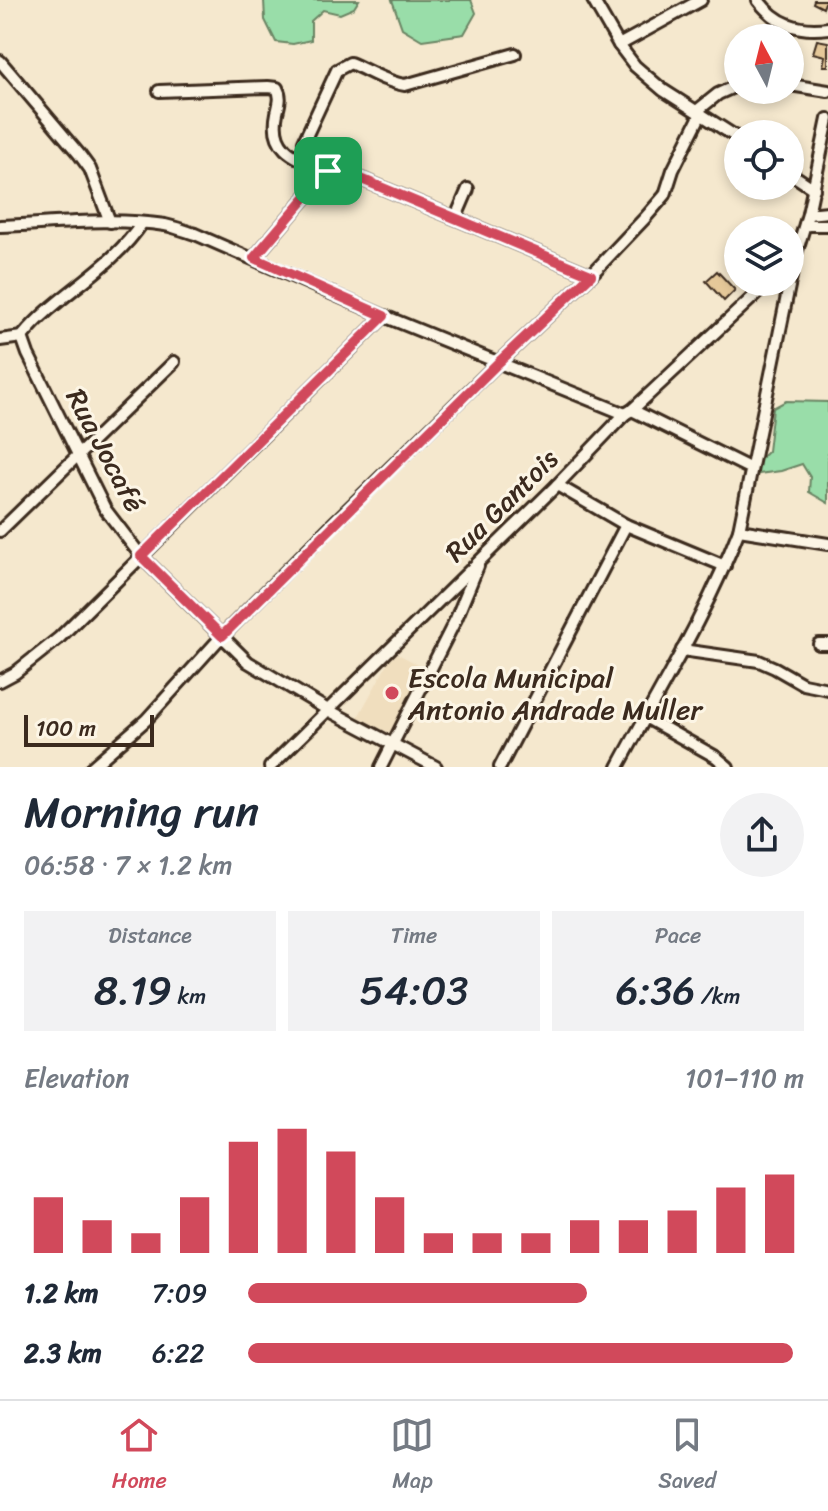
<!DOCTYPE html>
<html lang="en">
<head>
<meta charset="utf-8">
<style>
  body { margin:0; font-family:Sriracha,sans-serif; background:#f2f2f3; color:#1f2937; height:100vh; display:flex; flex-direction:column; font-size:30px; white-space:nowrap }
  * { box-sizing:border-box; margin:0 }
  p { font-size:26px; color:#747a83 }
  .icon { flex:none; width:44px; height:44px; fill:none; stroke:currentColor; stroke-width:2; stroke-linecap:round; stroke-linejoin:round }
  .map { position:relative; height:767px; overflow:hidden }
  .side { display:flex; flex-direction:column; background:#fff; flex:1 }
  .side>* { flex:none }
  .needle { width:52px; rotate:353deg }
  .fabs { position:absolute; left:724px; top:24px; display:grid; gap:16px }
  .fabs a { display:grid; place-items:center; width:80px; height:80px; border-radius:50%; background:#fff; box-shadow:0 4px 12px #0003; font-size:40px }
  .scale { position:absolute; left:24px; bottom:20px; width:130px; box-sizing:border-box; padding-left:8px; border:4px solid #3b2a1e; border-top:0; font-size:22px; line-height:28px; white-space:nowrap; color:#3b2a1e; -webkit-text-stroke:6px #fcf5e5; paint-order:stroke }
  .pin { position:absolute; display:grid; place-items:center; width:68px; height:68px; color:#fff; margin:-34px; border-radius:16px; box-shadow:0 4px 12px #0006 }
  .round { display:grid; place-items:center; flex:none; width:84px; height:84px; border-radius:42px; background:#f2f2f3 }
  .head { display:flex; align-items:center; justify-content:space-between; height:136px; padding:0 24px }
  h1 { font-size:44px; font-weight:600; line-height:60px }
  .figures { display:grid; grid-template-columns:repeat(3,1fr); gap:12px; height:136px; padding:8px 24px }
  .figures div { display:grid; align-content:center; border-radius:0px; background:#f2f2f3; text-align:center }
  .figures b { font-size:40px; font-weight:600 }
  .figures small { font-size:22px; font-weight:400 }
  .figures p { font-size:22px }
  .chart { height:224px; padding:16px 24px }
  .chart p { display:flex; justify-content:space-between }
  .chart svg { width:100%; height:144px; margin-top:8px; stroke:#d1495b; stroke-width:6 }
  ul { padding:0 24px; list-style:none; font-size:26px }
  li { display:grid; grid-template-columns:128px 96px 1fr; align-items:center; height:60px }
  li i { height:20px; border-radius:10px; background:#d1495b }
  .dock { display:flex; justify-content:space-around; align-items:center; height:112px; border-top:2px solid #e0e1e3; background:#fff; font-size:22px; color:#747a83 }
  .dock a { display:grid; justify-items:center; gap:4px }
  .dock .current { color:#d1495b }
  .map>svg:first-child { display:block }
  .built { fill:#f0debe }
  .green { fill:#99dda9; stroke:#6a8464; stroke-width:2 }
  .building { fill:#e5c899; stroke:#3b2a1e; stroke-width:2 }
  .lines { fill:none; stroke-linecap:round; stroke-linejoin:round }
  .minor-casing { stroke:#3b2a1e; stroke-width:16 }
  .minor { stroke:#fcf5e5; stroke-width:10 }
  .route-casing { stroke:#fff; stroke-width:16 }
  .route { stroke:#d1495b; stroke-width:10 }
  .poi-dot { fill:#d1495b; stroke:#fcf5e5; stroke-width:3 }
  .labels { text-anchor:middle; stroke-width:6; stroke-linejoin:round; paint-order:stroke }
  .street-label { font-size:28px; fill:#3b2a1e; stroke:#fcf5e5 }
  .poi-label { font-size:28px; fill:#3b2a1e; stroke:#fcf5e5; text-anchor:start }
</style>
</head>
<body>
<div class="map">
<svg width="828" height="767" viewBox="0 0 828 767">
  <rect width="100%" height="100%" fill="#f5e8ce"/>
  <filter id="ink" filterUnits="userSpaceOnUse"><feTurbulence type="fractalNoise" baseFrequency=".0125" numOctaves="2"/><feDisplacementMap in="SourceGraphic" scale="16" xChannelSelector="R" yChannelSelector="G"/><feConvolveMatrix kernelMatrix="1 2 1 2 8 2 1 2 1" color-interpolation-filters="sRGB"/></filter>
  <g filter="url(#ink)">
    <path class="built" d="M394,652l33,17 -36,65 -33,-17z"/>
    <g class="green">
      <path d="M264,0h95l-5,8 -14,6 -17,-4 -12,11v19l-18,4 -17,-2 -11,-22z"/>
      <path d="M392,0h79l5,13 -12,21 -42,6 -20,-12z"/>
      <path d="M786,401l42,1v101l-19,-11 1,-15 -8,-13 -21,7 -23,3 -1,-12 11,-11 5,-43z"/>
    </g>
    <g class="building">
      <path d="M814,0h12l-3,8 -10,-5z"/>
      <path d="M817,40l11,2v24h-5l2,-10 -12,-3z"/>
      <path d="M717,271l18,19 -11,11 -18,-20z"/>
    </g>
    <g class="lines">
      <defs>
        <g id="minor">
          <path d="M593,0l26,45 16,21 28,24 75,48"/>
          <path d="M758,0c18,24 40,32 70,28"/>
          <path d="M619,45l82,-45"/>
          <path d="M0,61l79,93 11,15 20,53"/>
          <path d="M790,85l38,6"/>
          <path d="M159,91l109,-4 9,1c5,9 2,16 0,25 -8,38 20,45 49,57"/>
          <path d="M698,110l20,-16 20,-9"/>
          <path d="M328,171l-24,-30 33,-71 13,-7c17,7 38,20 55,22l110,-31"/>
          <path d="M790,173l24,16"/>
          <path d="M808,214l20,-2"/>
          <path d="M456,217l12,-28"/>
          <path d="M805,225h23"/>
          <path d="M0,226c53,-2 112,-9 165,-1 10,2 20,6 30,9l189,82 241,98"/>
          <path d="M254,258l74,-87 16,2 15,5 232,97"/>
          <path d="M22,337l6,17 77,155 36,47 107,106 80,48 108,57"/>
          <path d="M0,340l22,-3c35,-43 89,-67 120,-114"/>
          <path d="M632,410l119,59"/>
          <path d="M557,485l69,40 99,41"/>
          <path d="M739,530l89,14"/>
          <path d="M0,531l174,-169"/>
          <path d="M819,644h9"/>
          <path d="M682,650l77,11 16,7 28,16 25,5"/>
          <path d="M0,681l15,-8 44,-35 325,-322"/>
          <path d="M645,717l71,40 12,10"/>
          <path d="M92,767l54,-47 76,-84 112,-113 165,-161 92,-87 54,-57 20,-23 8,-25 28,-56"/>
          <path d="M270,767l287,-282 68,-71 7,-4 137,-128"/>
          <path d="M381,767l75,-148 22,-53"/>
          <path d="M500,767l126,-242"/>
          <path d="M618,767c42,-78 89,-154 121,-237l56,-273 13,-43 20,-95"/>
        </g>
      </defs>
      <use href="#minor" class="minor-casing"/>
      <use href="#minor" class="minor"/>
    </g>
  </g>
  <g class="lines" filter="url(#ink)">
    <defs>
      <path id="route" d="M328,171l16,2 15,5 232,97 -92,87 -277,274 -81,-80 243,-240 -130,-58z"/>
    </defs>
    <use href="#route" class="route-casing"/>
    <use href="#route" class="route"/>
  </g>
  <circle class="poi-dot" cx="392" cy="693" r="8"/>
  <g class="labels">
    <g class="street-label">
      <text transform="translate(106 450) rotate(62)" y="10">Rua Jocafé</text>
      <text transform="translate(501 505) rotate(-45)" y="10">Rua Gantois</text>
    </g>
    <g class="poi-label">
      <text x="408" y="687">Escola Municipal<tspan x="408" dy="32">Antonio Andrade Muller</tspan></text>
    </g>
  </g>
</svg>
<div class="fabs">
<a><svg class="needle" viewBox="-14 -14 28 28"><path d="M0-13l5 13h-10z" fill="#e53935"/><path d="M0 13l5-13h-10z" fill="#747a83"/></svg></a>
<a><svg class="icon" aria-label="locate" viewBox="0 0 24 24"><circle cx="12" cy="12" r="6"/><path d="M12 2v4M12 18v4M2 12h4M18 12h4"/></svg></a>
<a><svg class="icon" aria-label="layers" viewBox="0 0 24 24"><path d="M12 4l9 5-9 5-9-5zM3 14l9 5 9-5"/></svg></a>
</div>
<div class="scale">100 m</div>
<div class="pin" style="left:328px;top:171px;background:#1e9e55"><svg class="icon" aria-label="arrive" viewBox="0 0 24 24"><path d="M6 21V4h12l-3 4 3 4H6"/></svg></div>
</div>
<section class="side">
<div class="head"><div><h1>Morning run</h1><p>06:58 · 7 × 1.2 km</p></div><a class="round"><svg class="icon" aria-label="share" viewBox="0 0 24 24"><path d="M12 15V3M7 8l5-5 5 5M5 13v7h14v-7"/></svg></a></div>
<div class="figures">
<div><p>Distance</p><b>8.19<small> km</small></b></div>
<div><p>Time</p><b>54:03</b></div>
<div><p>Pace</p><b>6:36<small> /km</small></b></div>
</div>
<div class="chart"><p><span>Elevation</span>101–110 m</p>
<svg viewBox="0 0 160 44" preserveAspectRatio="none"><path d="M5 44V27M15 44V34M25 44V38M35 44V27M45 44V10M55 44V6M65 44V13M75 44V27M85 44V38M95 44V38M105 44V38M115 44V34M125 44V34M135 44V31M145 44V24M155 44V20"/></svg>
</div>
<ul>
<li><b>1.2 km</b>7:09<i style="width:61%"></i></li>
<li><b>2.3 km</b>6:22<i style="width:98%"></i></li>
</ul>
</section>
<nav class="dock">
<a class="current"><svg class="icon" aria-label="home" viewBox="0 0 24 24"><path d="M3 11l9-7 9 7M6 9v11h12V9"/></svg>Home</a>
<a><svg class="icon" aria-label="map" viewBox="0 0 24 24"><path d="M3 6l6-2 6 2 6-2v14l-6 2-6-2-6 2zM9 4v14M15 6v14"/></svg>Map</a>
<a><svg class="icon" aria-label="saved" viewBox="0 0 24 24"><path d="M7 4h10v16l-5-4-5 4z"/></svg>Saved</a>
</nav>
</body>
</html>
